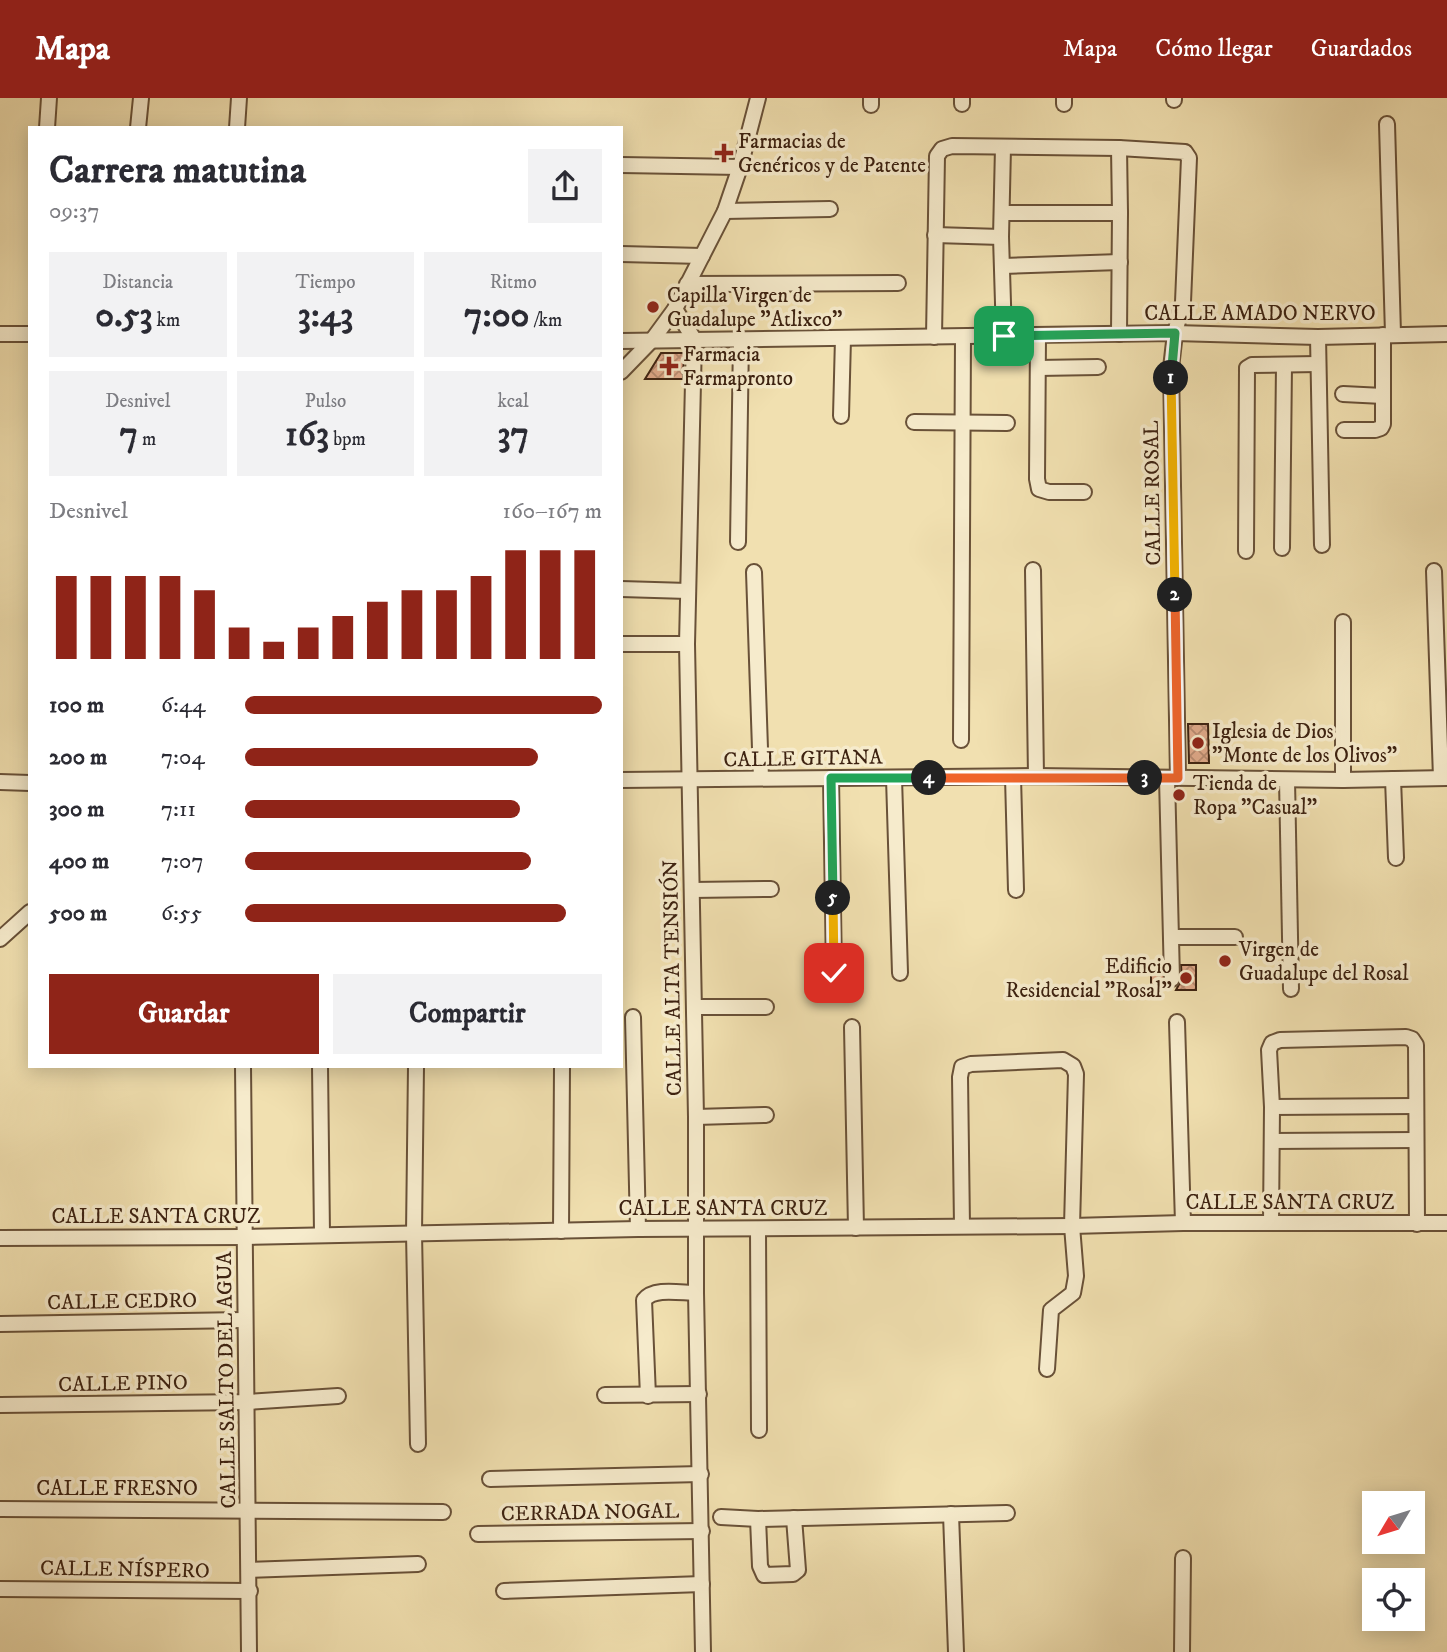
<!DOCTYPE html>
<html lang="es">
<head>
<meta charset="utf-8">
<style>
  body { margin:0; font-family:"IM FELL DW Pica",serif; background:#f2f2f3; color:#2b2b33; height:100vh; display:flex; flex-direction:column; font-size:26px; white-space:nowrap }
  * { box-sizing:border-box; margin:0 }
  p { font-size:23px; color:#7c7c81 }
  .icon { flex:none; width:38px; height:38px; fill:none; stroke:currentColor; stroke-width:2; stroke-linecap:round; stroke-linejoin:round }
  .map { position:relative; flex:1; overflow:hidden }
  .side { position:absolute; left:28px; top:28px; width:595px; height:942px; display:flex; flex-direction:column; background:#fff; border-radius:0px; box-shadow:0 4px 18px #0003 }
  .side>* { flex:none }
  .needle { width:46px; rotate:232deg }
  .fabs { position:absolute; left:1362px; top:1393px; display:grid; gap:14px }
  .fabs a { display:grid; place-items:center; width:63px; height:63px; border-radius:0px; background:#fff; box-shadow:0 4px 18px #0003; font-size:35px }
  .pin { position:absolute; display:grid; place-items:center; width:60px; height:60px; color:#fff; margin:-30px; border-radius:14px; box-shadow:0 4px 10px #0006 }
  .km { position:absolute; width:35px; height:35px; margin:-18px; border-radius:50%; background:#222; color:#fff; font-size:19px; line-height:35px; text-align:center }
  .round { display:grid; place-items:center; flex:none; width:74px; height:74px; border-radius:0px; background:#f2f2f3 }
  .head { display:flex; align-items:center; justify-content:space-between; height:119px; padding:0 21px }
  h1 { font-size:38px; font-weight:800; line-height:52px }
  .figures { display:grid; grid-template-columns:repeat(3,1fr); gap:10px; height:119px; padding:7px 21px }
  .figures div { display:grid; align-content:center; border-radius:0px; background:#f2f2f3; text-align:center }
  .figures b { font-size:35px; font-weight:800 }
  .figures small { font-size:19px; font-weight:400 }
  .figures p { font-size:19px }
  .chart { height:196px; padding:14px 21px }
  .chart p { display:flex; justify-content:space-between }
  .chart svg { width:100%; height:126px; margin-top:7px; stroke:#8f2418; stroke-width:6 }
  .action { display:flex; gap:14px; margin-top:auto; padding:14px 21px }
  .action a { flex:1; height:80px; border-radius:0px; background:#8f2418; color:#fff; font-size:28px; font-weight:800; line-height:80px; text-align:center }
  .action a+a { background:#f2f2f3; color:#2b2b33 }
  ul { padding:0 21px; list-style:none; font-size:23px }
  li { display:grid; grid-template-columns:112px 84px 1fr; align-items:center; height:52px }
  li i { height:18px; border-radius:9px; background:#8f2418 }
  header { display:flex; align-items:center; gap:42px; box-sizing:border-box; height:98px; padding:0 35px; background:#8f2418; color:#fff }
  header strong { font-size:33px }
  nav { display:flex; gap:38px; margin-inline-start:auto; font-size:24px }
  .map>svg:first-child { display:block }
  .building { fill:url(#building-cross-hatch); stroke:#3c2110; stroke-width:2 }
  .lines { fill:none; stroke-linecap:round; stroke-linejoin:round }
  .minor-casing { stroke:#695138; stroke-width:18 }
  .minor { stroke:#f6ebcc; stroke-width:14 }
  .split-1-casing { stroke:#fff; stroke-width:14 }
  .split-2-casing { stroke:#fff; stroke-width:14 }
  .split-3-casing { stroke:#fff; stroke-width:14 }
  .split-4-casing { stroke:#fff; stroke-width:14 }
  .split-5-casing { stroke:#fff; stroke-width:14 }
  .split-6-casing { stroke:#fff; stroke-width:14 }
  .split-1 { stroke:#22a559; stroke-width:9 }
  .split-2 { stroke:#f5b400; stroke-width:9 }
  .split-3 { stroke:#f0652b; stroke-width:9 }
  .split-4 { stroke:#f0652b; stroke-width:9 }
  .split-5 { stroke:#22a559; stroke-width:9 }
  .split-6 { stroke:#f5b400; stroke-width:9 }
  .poi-dot { fill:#8f2418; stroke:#f6ebcc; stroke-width:2.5 }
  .labels { text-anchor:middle; stroke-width:7; stroke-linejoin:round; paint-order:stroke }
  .poi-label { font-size:21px; fill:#3c2110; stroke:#f6ebcc; text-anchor:start }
  .street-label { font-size:21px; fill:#3c2110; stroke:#f6ebcc }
</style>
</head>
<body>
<header>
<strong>Mapa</strong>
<nav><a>Mapa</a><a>Cómo llegar</a><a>Guardados</a></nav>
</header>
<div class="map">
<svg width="1447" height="1554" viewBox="0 0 1447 1554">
  <defs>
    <pattern id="building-cross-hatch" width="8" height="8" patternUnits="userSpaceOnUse" patternTransform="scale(1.75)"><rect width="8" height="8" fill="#e2ab8c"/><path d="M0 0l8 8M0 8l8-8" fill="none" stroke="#b88b71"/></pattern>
  </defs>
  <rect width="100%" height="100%" fill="#f1e0b0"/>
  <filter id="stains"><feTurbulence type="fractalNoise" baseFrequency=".00286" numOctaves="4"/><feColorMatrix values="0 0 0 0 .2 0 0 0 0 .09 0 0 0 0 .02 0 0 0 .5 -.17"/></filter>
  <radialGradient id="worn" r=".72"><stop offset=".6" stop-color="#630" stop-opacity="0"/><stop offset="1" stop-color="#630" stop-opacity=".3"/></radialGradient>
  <g class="building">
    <path d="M661,255h23l-1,26h-38z"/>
    <path d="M1188,626h20l1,39h-20z"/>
    <path d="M1151,863l11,1 3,23h-14z"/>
    <path d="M1181,867h15v25h-20l6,-11z"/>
  </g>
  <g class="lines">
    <defs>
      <g id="minor">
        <path d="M1174,0v2"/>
        <path d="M962,6v-6"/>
        <path d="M1064,6v-6"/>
        <path d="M871,7v-7"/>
        <path d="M1387,26l6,210"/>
        <path d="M47,30l2,-30"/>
        <path d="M138,30l3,-30"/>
        <path d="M237,30l2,-30"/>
        <path d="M1003,49l-2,90 3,99"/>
        <path d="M1119,50l1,65 -1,121"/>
        <path d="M621,67l119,2"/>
        <path d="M725,113l105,-2"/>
        <path d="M1003,115h117"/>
        <path d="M935,137l66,2"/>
        <path d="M621,156l81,2"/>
        <path d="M1003,168l117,-4"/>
        <path d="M687,186l211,-1"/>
        <path d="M675,211l19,30 -7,305 9,473v176l7,359"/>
        <path d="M0,236h30"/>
        <path d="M1038,238l-1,143 2,10 10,3h35"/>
        <path d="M934,239l3,-181 5,-7 10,-3 167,2 66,4 4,6 -6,144 -8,31 -4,35 7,410"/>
        <path d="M1318,239l4,208"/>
        <path d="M621,243l554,-8 143,4 129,-3"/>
        <path d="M1038,270l60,-1"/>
        <path d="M621,274l32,-33 22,-30 27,-53 23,-45 15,-44 18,-69"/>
        <path d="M1343,296l40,2"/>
        <path d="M841,318l2,-78"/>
        <path d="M914,324l93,1"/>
        <path d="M1344,332h31l6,-2 2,-4v-89"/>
        <path d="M738,444l3,-203"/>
        <path d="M1282,450l2,-183"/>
        <path d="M1246,453l1,-183 5,-3 66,-1"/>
        <path d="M1033,472l3,206"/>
        <path d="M1434,473l7,207"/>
        <path d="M754,474l7,206"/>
        <path d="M621,491l67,2"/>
        <path d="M1343,524v158"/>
        <path d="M621,546h66"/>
        <path d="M961,642l2,-402"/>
        <path d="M1013,679l3,113"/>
        <path d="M831,680l3,195"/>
        <path d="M894,680l6,195"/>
        <path d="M1167,680l5,201"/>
        <path d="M1393,681l3,79"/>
        <path d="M621,682l415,-4 307,4 104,-2"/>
        <path d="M1287,682l4,209"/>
        <path d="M0,684l30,1"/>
        <path d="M692,792l79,-1"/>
        <path d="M1171,839h64"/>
        <path d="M0,841l30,-27"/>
        <path d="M694,909h72"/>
        <path d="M633,919l5,212"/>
        <path d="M1177,924l6,201"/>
        <path d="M852,929l4,201"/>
        <path d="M243,968l6,586"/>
        <path d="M320,968l2,168"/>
        <path d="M416,968l-2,167 4,211"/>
        <path d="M1272,1009l142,-1"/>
        <path d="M696,1019l70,-2"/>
        <path d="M1272,1043l144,-1"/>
        <path d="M1271,1125l1,-116 -3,-57 3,-7 8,-3 126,-3 6,2 4,6 1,179"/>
        <path d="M962,1128l-2,-149 2,-10 9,-3 92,-4 10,6 3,8 -4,152 4,50 -3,17 -22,17 -4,59"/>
        <path d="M758,1131l1,201"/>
        <path d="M561,1133l1,-165"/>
        <path d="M0,1140l245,-1 393,-8 434,-3 111,-3h264"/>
        <path d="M0,1226l244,-4"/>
        <path d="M605,1297l94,-1"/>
        <path d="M648,1298l-4,-96c10,-13 37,-7 52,-7"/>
        <path d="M0,1307l247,-3 91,-6"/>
        <path d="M490,1381l211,-5"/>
        <path d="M0,1411l443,3"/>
        <path d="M951,1416l5,138"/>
        <path d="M721,1419l37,2 249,-6"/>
        <path d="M758,1421l2,47 4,9 29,-1 5,-4 -4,-52"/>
        <path d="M478,1436l224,-3"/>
        <path d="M250,1472l168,-6"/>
        <path d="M0,1491l250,2"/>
        <path d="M504,1493l198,-7"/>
        <path d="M1182,1554l1,-94"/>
      </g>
    </defs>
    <use href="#minor" class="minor-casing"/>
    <use href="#minor" class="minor"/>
  </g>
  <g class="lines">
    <defs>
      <path id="split-1" d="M1004,238l171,-3 -4,45"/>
      <path id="split-2" d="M1171,280l4,217"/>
      <path id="split-3" d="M1145,680h33l-3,-183"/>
      <path id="split-4" d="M929,680h216"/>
      <path id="split-5" d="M833,800l-2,-120h98"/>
      <path id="split-6" d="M833,800l1,75"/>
    </defs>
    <use href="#split-1" class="split-1-casing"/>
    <use href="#split-2" class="split-2-casing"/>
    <use href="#split-3" class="split-3-casing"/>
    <use href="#split-4" class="split-4-casing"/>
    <use href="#split-5" class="split-5-casing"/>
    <use href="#split-6" class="split-6-casing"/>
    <use href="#split-1" class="split-1"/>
    <use href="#split-2" class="split-2"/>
    <use href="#split-3" class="split-3"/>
    <use href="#split-4" class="split-4"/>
    <use href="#split-5" class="split-5"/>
    <use href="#split-6" class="split-6"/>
  </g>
  <g class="poi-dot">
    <path d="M720.5 44.5h7v7h7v7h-7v7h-7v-7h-7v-7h7z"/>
    <circle cx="653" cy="209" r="7"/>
    <path d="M665.5 257.5h7v7h7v7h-7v7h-7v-7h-7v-7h7z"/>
    <circle cx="1198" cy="645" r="7"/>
    <circle cx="1179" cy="697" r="7"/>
    <circle cx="1225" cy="863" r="7"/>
    <circle cx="1186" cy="880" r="7"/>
  </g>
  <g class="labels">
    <g class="poi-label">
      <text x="738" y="50">Farmacias de<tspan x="738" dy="24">Genéricos y de Patente</tspan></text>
      <text x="667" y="204">Capilla Virgen de<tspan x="667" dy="24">Guadalupe "Atlixco"</tspan></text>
      <text x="683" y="263">Farmacia<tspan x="683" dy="24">Farmapronto</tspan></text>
      <text x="1212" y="640">Iglesia de Dios<tspan x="1212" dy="24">"Monte de los Olivos"</tspan></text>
      <text x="1193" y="692">Tienda de<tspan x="1193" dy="24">Ropa "Casual"</tspan></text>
      <text x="1239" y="858">Virgen de<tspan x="1239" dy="24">Guadalupe del Rosal</tspan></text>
      <text x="1172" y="875" text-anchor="end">Edificio<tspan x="1172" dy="24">Residencial "Rosal"</tspan></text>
    </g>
    <g class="street-label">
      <text x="1260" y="222">CALLE AMADO NERVO</text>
      <text transform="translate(1152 395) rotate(-91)" y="7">CALLE ROSAL</text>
      <text transform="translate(803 660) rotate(-1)" y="7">CALLE GITANA</text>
      <text transform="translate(672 880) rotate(-91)" y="7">CALLE ALTA TENSIÓN</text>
      <text x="1290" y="1111">CALLE SANTA CRUZ</text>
      <text x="723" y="1117">CALLE SANTA CRUZ</text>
      <text x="156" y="1125">CALLE SANTA CRUZ</text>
      <text transform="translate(122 1203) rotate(-1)" y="7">CALLE CEDRO</text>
      <text transform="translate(226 1282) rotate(-91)" y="7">CALLE SALTO DEL AGUA</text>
      <text transform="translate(123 1285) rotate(-1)" y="7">CALLE PINO</text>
      <text x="117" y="1397">CALLE FRESNO</text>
      <text transform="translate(590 1414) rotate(-1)" y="7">CERRADA NOGAL</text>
      <text transform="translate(125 1471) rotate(1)" y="7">CALLE NÍSPERO</text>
    </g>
  </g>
  <rect width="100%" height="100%" filter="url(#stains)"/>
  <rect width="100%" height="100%" fill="url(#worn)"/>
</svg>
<div class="fabs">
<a><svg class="needle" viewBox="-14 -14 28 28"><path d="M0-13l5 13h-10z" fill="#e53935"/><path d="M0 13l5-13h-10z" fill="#7c7c81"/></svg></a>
<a><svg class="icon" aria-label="locate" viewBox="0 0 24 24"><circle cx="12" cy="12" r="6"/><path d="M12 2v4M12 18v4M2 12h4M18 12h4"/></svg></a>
</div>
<div class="pin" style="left:1004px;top:238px;background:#1e9e55"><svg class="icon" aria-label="arrive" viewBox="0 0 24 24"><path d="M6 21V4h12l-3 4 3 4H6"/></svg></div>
<div class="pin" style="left:834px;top:875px;background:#d93025"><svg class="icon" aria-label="check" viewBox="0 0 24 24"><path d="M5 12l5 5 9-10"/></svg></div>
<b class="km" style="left:1171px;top:280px">1</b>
<b class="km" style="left:1175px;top:497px">2</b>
<b class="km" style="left:1145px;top:680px">3</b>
<b class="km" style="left:929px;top:680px">4</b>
<b class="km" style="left:833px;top:800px">5</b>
<section class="side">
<div class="head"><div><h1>Carrera matutina</h1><p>09:37</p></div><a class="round"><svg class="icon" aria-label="share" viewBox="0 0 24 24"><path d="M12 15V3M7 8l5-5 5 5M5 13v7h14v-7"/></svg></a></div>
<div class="figures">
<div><p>Distancia</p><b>0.53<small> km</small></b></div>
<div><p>Tiempo</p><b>3:43</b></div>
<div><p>Ritmo</p><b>7:00<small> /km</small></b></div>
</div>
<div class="figures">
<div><p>Desnivel</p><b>7<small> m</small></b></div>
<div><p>Pulso</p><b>163<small> bpm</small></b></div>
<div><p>kcal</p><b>37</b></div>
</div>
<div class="chart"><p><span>Desnivel</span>160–167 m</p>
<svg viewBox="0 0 160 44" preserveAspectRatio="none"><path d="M5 44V15M15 44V15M25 44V15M35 44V15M45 44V20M55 44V33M65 44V38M75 44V33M85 44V29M95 44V24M105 44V20M115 44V20M125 44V15M135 44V6M145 44V6M155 44V6"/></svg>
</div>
<ul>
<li><b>100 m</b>6:44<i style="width:100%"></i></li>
<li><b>200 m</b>7:04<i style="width:82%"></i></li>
<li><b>300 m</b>7:11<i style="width:77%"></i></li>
<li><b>400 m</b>7:07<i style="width:80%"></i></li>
<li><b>500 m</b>6:55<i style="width:90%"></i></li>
</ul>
<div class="action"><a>Guardar</a><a>Compartir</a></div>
</section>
</div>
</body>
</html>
